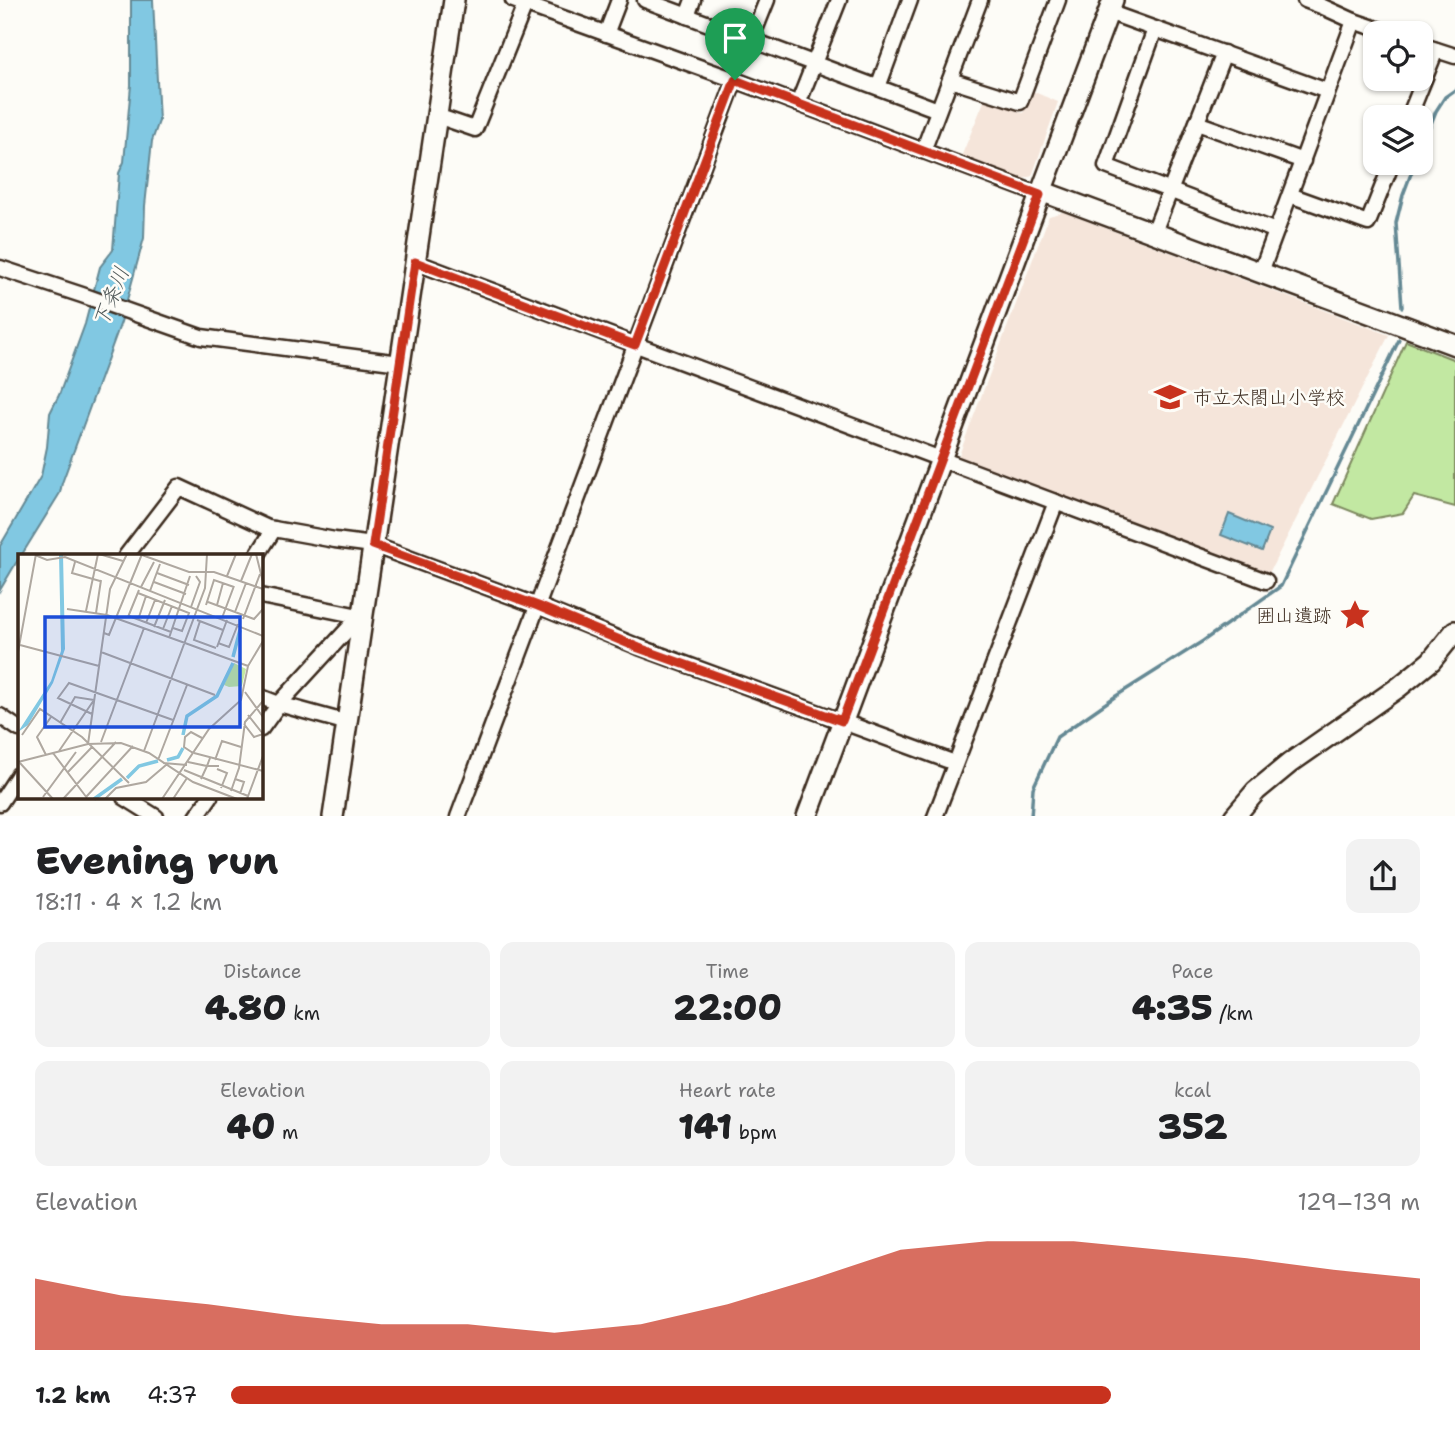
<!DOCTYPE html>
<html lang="en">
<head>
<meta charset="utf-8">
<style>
  body { margin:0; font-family:"Shantell Sans","Klee One",sans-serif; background:#f2f2f2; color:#202124; height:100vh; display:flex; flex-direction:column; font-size:26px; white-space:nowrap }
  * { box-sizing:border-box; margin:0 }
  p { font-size:23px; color:#757577 }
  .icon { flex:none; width:38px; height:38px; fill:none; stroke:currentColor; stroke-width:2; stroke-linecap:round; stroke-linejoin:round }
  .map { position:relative; height:816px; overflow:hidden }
  .side { display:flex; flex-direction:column; background:#fff; flex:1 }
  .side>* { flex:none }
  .buttons { position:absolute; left:1363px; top:21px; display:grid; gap:14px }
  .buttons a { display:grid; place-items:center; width:70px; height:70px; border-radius:14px; background:#fff; box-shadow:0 2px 5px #0004; font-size:35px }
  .pin { position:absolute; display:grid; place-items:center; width:60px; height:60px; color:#fff; margin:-72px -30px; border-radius:50% 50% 50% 0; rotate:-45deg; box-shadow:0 0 7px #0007 }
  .pin .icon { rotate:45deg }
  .round { display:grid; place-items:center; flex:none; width:74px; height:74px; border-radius:14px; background:#f2f2f2 }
  .head { display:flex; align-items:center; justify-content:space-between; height:119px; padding:0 35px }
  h1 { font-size:38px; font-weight:800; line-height:52px }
  .metrics { display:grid; grid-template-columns:repeat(3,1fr); gap:10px; height:119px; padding:7px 35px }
  .metrics div { display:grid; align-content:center; border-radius:14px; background:#f2f2f2; text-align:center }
  .metrics b { font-size:35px; font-weight:800 }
  .metrics small { font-size:19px; font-weight:400 }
  .metrics p { font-size:19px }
  .chart { height:196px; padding:14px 35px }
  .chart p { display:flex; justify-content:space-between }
  .chart svg { width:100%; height:126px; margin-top:7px; fill:#c8321e; opacity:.7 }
  ul { padding:0 35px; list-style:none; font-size:23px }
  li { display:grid; grid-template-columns:112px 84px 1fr; align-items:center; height:52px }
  li i { height:18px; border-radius:9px; background:#c8321e }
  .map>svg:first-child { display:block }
  .built { fill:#f5e5da }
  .green { fill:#c2e8a2; stroke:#7e8960; stroke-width:2 }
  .water { fill:#81c8e2; stroke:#658994; stroke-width:2 }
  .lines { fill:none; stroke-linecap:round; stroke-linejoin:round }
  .stream { stroke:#658994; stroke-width:3.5 }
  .street-casing { stroke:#3b2a1e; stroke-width:19 }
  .secondary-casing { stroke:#3b2a1e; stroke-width:24 }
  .street { stroke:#fdfcf7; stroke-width:14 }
  .secondary { stroke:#fdfcf7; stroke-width:19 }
  .route-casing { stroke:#fff; stroke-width:14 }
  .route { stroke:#c8321e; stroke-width:9 }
  .labels { text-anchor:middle; stroke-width:5; stroke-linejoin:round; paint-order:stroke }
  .poi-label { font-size:19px; fill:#3b2a1e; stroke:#fdfcf7; text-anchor:start }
  .water-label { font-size:21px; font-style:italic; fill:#505959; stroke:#fdfcf7 }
  .inset-river { fill:none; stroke:#81c8e2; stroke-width:3.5 }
  .inset-road { fill:none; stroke:#afa8a0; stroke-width:2 }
  .view { fill:#1d4ed8; fill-opacity:0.15; stroke:#1d4ed8; stroke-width:3.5 }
  .inset-edge { fill:none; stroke:#3b2a1e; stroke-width:3.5 }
</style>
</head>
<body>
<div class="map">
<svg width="1455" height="817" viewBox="0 0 1455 817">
  <rect width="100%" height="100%" fill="#fdfcf7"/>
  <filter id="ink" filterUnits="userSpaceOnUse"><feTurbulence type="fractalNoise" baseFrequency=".0143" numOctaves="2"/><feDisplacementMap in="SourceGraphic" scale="14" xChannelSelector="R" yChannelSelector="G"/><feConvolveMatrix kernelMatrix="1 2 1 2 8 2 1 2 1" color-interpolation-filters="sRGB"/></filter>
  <g filter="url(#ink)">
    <g class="built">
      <path d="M1032,91l26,11 -26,74 -12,4 -59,-23 24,-58 38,14z"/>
      <path d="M1063,212l326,123 -120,238 -311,-115 91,-242z"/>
    </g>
    <path class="green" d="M1406,341l49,19v147l-41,-11 -11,17 -32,6 -38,-15z"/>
    <g class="water">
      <path d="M131,0h22l6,121 -7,20 -7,65 -1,32 -23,84 -59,161 -2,10 -39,63h-2v2l-19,32v-44l41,-70 6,-29 3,-34 9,-18 26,-71 15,-57 13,-17 6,-77 5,-11 7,-77z"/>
      <path d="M1229,514l41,17 -8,20 -41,-16z"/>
    </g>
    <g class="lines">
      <g class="stream">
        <path d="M1421,148l15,-37 9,-14 10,-7"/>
        <path d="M1402,307l-6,-84 7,-28 12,-32"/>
        <path d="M1031,817l2,-29 24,-51 59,-41 87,-55 78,-55 118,-246"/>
      </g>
      <defs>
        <g id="street">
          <path d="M513,0l222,80 305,115"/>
          <path d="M645,0l293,110"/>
          <path d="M1305,0l16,6 33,15 35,12"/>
          <path d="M1108,12l219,79"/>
          <path d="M687,16l6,-16"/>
          <path d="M1155,29l-49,137 170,65"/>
          <path d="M606,34l13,-34"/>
          <path d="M751,40l16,-40"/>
          <path d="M1421,45l34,11"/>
          <path d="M950,80l70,22 38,-102"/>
          <path d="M878,87l32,-87"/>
          <path d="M798,104l41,-104"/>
          <path d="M437,116l38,13 52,-129"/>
          <path d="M1409,117l27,-67"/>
          <path d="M1197,123l106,38"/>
          <path d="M923,151l57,-151"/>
          <path d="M1290,195l78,28 24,-60"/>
          <path d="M1154,232l70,-179"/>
          <path d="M415,262l851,319"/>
          <path d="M0,268l82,27 119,42 199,26"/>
          <path d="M1261,272l93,-251"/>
          <path d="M126,556l53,-69 89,41 67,12 38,5 165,61 101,41 316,116"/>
          <path d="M257,556l17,-27"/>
          <path d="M261,596l103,21"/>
          <path d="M261,697l18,7 69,19"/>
          <path d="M0,716l19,13"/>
          <path d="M261,729l18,-25 81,-88"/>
          <path d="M124,797l32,20"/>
          <path d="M0,803l19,-29"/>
          <path d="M196,817l14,-20"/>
          <path d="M458,817l277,-737"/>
          <path d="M935,817l121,-315"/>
        </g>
        <g id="secondary">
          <path d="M1041,191l414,154"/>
          <path d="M333,817l121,-817"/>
          <path d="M807,817l306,-817"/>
          <path d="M1234,817l22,-26 34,-28 109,-76 32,-26 24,-30"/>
        </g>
      </defs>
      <use href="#street" class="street-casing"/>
      <use href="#secondary" class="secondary-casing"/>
      <use href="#street" class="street"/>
      <use href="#secondary" class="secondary"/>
    </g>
  </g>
  <g class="lines" filter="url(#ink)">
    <defs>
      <path id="route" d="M735,80l305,115 -198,526 -203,-73 -101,-42 -165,-61 42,-283 220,83z"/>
    </defs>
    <use href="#route" class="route-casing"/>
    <use href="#route" class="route"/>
  </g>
  <defs>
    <symbol id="school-bare" viewBox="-9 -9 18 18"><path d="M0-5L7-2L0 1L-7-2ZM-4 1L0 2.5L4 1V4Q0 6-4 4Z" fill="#c8321e" stroke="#fdfcf7" stroke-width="2.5" paint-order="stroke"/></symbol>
    <symbol id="sight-bare" viewBox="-9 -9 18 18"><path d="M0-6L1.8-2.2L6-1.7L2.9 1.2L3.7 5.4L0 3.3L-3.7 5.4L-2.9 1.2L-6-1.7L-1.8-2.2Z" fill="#c8321e" stroke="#fdfcf7" stroke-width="2.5" paint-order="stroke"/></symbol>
  </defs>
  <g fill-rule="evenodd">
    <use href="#school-bare" x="1148" y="375" width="44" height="44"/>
    <use href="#sight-bare" x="1333" y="593" width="44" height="44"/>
  </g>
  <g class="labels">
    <g class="poi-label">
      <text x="1193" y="404">市立太閤山小学校</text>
      <text x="1332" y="622" text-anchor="end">囲山遺跡</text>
    </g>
    <g class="water-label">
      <text transform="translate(111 297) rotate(-68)" y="7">下条川</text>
    </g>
  </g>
  <g transform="translate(18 554)">
    <rect width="245" height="245" fill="#fdfcf7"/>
    <path d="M216,109l12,6 -4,17 -13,1 -5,-2z" fill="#c2e8a2"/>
    <path d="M41,0h4l2,95 -12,34 -25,42 -10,7 33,-51 10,-30z" fill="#81c8e2"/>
    <path class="inset-river" d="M215,103l7,-27M165,181l4,-19 30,-20 16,-33M149,206l11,-3 5,-9M109,224l12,-12 19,-5M76,245l28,-20"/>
    <path class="inset-road" d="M81,0l24,7M238,0l7,28M17,1l12,5 18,-3 198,79M124,1l47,17h25l49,17M57,8l-3,11 28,8M139,19l32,12M209,22l9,-22M223,27l11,-27M136,28l32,12M123,33l13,-25M132,37l10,-27M120,39l51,20 -7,18 -9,-3M190,48l46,17 9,-10M188,51l8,-25 20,7M199,51l6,-22M173,53l9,-25 -4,-6M49,55l40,6 78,28M68,57l12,-57M217,58l11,-29M78,59l5,-33M111,62l42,16M110,63l11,-27M204,64l12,-32M225,65l17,-45M120,66l8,-24M179,66l26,10M182,67l-6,19 22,8M128,69l9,-23M136,73l11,-27M145,75l9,-23M86,79l5,2 33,-81M151,84l21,-62M167,89l63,23M200,89l11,4 9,-23M2,91l79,21M199,93l10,-27M0,98l18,-98M83,98l114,43M227,138l18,25M74,160l-34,-16 11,-15 104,37M230,161l15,19M42,169l15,-26 19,3M226,170l10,13 9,-3M4,181l18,-26 42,28 47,46M83,188l43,-114M70,190l22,-155 17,-35M41,197l35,-51M126,197l61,-163 2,-34M35,199l34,45M175,199l-9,-6 1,-10 6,-5 11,6M176,199l69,18M28,201l-9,-18 14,-20M140,206l29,-75M197,206l7,-19 19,6M0,208l70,-18 33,-1 28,10 44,29 44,17M170,208l19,4 3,-8M2,209l33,36M145,209l24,2M199,215l10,4 -6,15M166,216l64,26M49,219l25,-26M183,225l6,-13h12M217,225l9,3 -4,12M213,237l8,-23 6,-46 18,-21M25,243l33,-45M68,243l47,-51M45,245l53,-57M87,245l11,-11 30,-6 20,-17M144,245l47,-70 32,-29 7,-34 15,-25M155,245l14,-21M229,245l16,-43"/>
    <path class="view" d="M27,63h195v110h-195z"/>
    <rect width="245" height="245" class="inset-edge"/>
  </g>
</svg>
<div class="buttons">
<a><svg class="icon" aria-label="locate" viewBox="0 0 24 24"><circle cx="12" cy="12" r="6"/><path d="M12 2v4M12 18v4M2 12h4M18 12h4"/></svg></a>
<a><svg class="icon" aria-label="layers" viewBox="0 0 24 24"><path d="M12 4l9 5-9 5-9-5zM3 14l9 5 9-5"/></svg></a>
</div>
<div class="pin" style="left:735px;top:80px;background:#1e9e55"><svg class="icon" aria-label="arrive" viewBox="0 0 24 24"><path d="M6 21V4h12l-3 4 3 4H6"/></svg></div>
</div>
<section class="side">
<div class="head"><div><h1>Evening run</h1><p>18:11 · 4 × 1.2 km</p></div><a class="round"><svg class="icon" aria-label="share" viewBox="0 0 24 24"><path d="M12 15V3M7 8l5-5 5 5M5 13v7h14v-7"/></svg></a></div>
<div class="metrics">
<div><p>Distance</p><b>4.80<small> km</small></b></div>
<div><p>Time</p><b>22:00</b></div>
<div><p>Pace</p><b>4:35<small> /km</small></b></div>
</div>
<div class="metrics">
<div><p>Elevation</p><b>40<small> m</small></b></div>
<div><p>Heart rate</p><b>141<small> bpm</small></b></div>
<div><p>kcal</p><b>352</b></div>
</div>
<div class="chart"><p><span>Elevation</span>129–139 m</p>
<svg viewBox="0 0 160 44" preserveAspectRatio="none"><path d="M0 44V19L10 25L20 28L30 32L40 35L50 35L60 38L70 35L80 28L90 19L100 9L110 6L120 6L130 9L140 12L150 16L160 19V44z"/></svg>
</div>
<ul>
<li><b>1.2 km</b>4:37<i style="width:74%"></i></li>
</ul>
</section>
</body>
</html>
